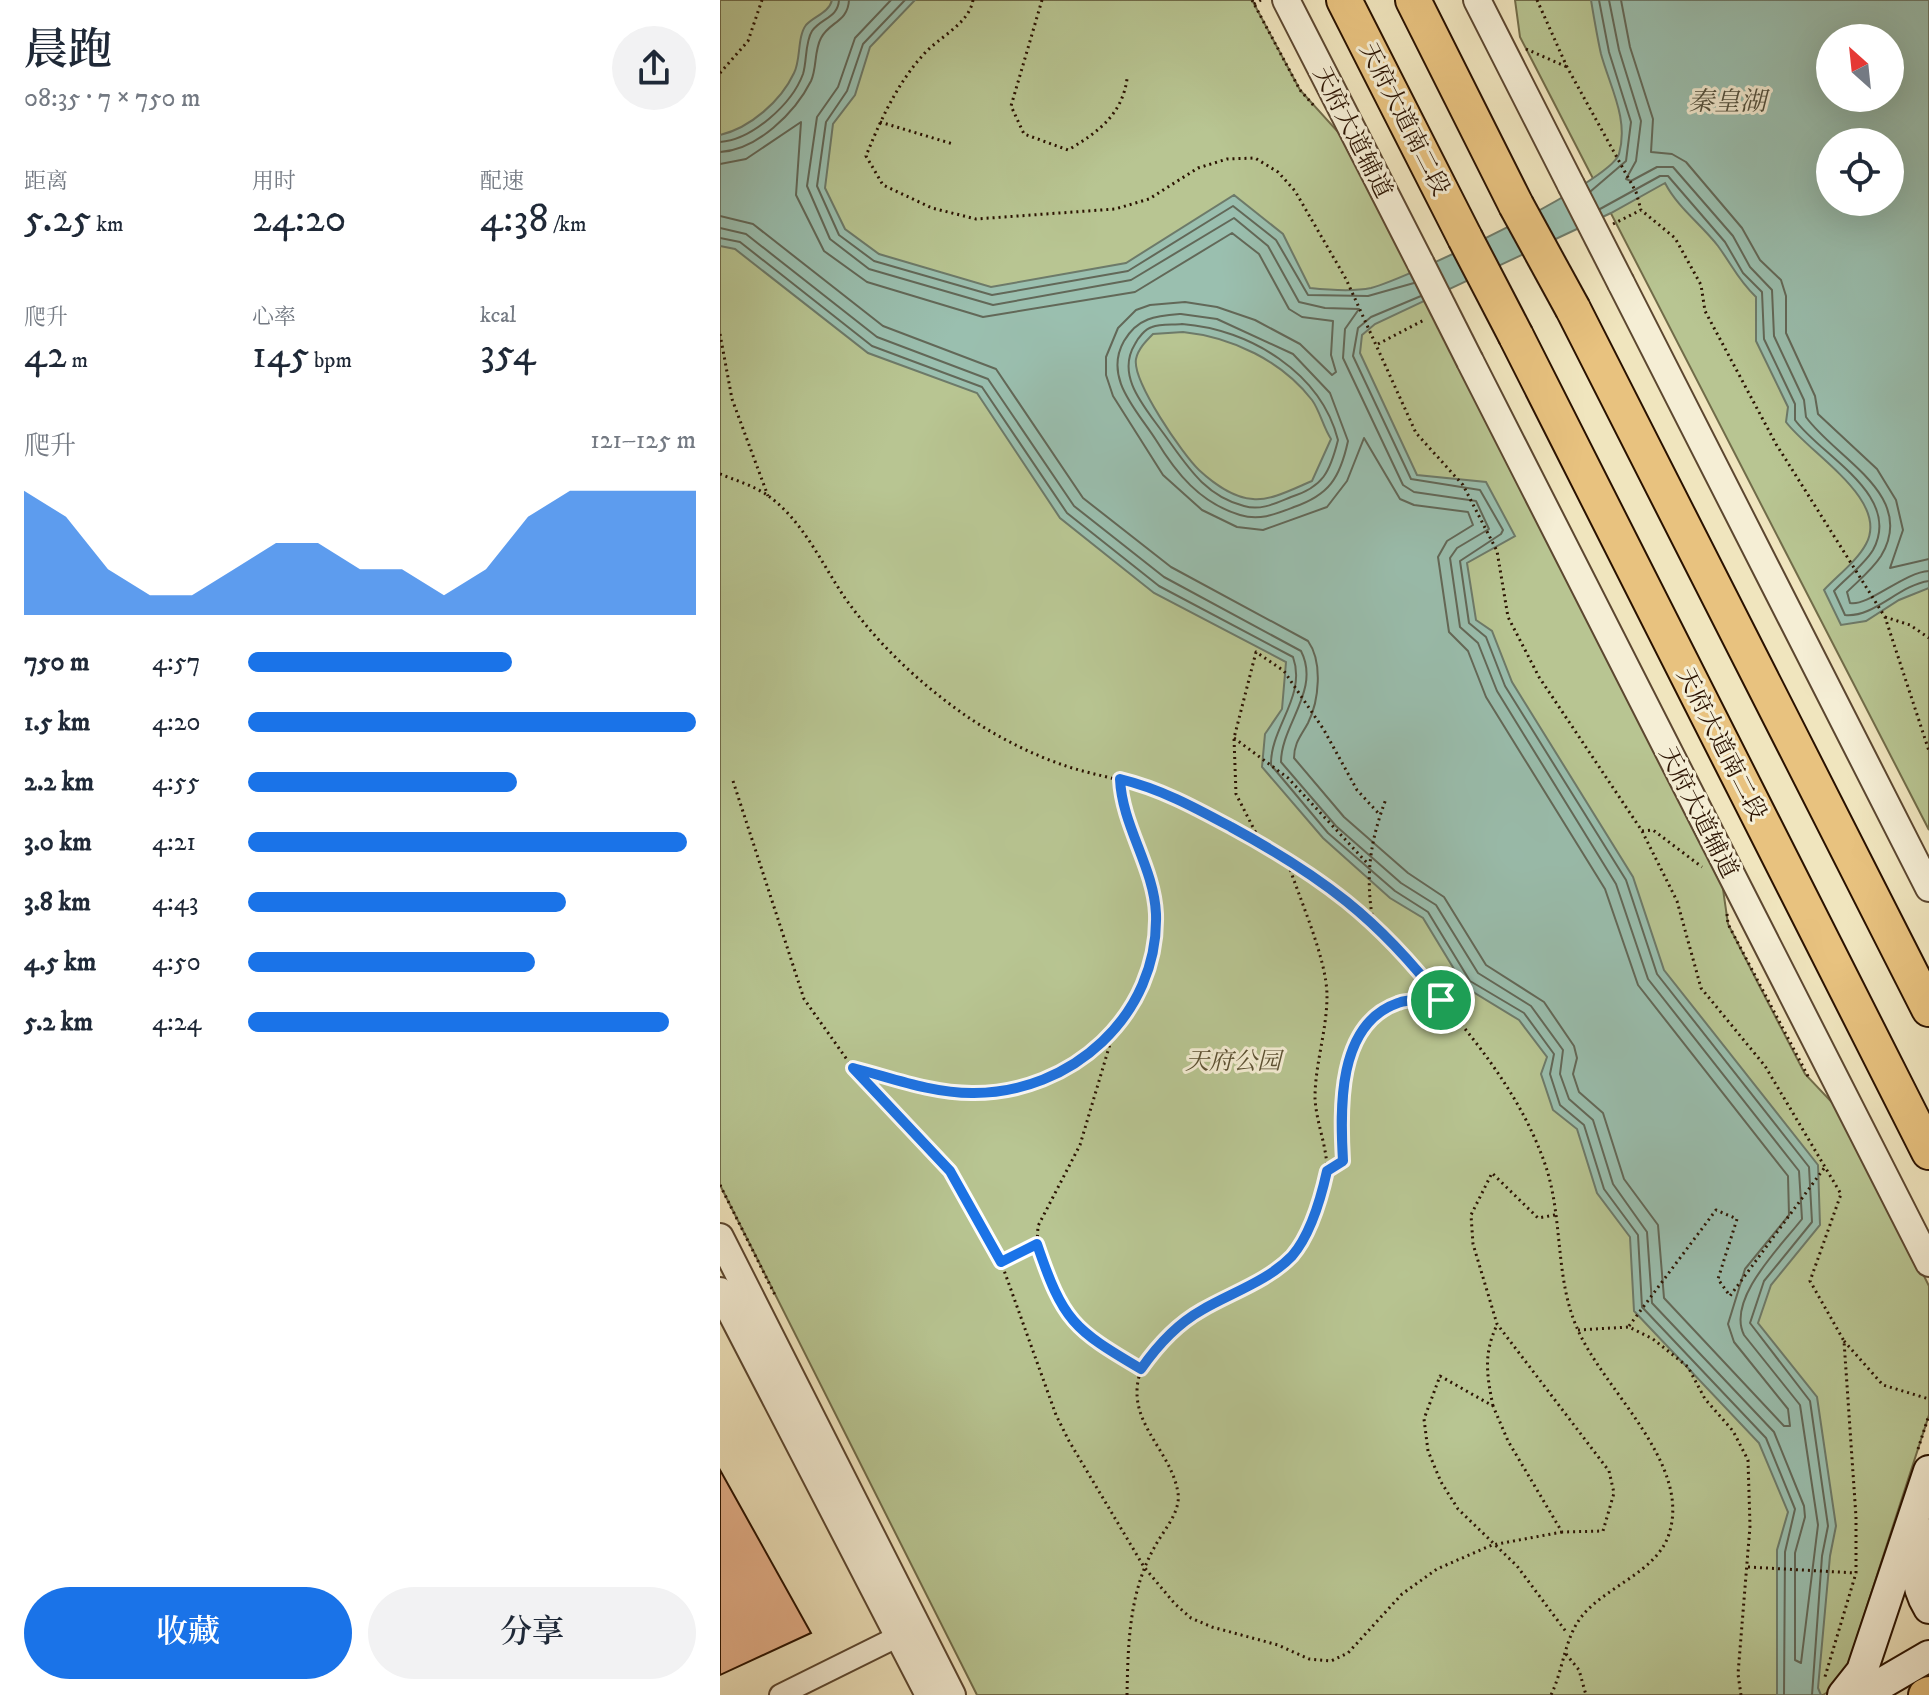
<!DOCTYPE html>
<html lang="zh">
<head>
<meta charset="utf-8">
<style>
  body { margin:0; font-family:"IM FELL DW Pica","Noto Serif SC",serif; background:#f2f2f3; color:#1f2937; height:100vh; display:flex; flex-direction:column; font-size:30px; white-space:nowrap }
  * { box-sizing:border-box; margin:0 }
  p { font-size:26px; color:#747a83 }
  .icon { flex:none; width:44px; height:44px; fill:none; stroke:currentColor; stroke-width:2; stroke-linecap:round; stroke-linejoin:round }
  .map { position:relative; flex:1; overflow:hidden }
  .drawer { display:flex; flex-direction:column; background:#fff; width:720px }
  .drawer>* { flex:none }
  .needle { width:52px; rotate:333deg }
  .controls { position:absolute; left:1096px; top:24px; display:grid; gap:16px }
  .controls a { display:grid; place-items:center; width:88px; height:88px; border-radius:50%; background:#fff; box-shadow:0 8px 32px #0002; font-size:40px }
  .pin { position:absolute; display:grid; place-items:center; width:68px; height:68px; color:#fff; margin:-34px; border:4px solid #fff; border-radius:50%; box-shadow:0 2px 8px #0007 }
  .round { display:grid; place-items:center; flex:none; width:84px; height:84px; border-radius:42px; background:#f2f2f3 }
  .head { display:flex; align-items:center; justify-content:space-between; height:136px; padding:0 24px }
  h1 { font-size:44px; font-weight:600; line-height:60px }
  .metrics { display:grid; grid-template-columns:repeat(3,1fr); gap:12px; height:136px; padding:8px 24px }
  .metrics div { display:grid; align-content:center }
  .metrics b { font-size:40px; font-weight:600 }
  .metrics small { font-size:22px; font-weight:400 }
  .metrics p { font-size:22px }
  .chart { height:224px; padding:16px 24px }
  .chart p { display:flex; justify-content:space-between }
  .chart svg { width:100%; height:144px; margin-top:8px; fill:#1a73e8; opacity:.7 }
  .action { display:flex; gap:16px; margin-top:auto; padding:16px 24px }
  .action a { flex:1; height:92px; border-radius:48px; background:#1a73e8; color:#fff; font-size:32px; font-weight:600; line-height:92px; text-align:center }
  .action a+a { background:#f2f2f3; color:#1f2937 }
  ul { padding:0 24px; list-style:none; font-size:26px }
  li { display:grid; grid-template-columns:128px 96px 1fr; align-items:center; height:60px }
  li i { height:20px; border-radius:10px; background:#1a73e8 }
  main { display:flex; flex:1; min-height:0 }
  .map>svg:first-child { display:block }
  .green { fill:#b8c592; stroke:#716c49; stroke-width:2; fill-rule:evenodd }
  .water { fill:#9abfaf; stroke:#6d7a69; stroke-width:2; fill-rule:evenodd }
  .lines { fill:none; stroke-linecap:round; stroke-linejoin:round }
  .shore { stroke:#626858; stroke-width:2 }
  .building { fill:#e8b48e; stroke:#2a1200; stroke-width:2 }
  .minor-casing { stroke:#5c4730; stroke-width:24 }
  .tertiary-casing { stroke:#5c4730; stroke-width:30 }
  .secondary-casing { stroke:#2a1200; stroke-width:34 }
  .primary-casing { stroke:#2a1200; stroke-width:36 }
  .trunk-casing { stroke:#2a1200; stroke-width:38 }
  .path { stroke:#2a1200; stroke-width:3; stroke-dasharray:2 4; stroke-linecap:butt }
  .minor { stroke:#f5eed5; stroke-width:20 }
  .tertiary { stroke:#f5eed5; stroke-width:26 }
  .secondary { stroke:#f5eed5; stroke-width:30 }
  .primary { stroke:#e8c27f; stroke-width:32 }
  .trunk { stroke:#e8c27f; stroke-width:34 }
  .tertiary-bridge-casing { stroke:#5c4730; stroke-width:30; stroke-linecap:butt }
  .trunk-bridge-casing { stroke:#2a1200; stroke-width:38; stroke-linecap:butt }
  .tertiary-bridge { stroke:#f5eed5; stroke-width:26 }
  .trunk-bridge { stroke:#e8c27f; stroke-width:34 }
  .route-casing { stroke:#fff; stroke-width:16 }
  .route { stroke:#1a73e8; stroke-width:10 }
  .labels { text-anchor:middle; stroke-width:6; stroke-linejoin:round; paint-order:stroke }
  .street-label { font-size:24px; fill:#2a1200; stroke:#f5eed5 }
  .park-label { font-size:24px; font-style:italic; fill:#5c5133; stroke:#f5eed5 }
  .water-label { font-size:26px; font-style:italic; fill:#514f3d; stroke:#f5eed5 }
</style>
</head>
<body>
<main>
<section class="drawer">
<div class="head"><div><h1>晨跑</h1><p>08:35 · 7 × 750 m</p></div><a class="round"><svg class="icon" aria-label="share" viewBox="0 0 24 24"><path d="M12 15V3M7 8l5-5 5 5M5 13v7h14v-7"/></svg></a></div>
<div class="metrics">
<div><p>距离</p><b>5.25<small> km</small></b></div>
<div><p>用时</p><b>24:20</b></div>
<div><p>配速</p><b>4:38<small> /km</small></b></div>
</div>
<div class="metrics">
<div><p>爬升</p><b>42<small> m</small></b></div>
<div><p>心率</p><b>145<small> bpm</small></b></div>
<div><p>kcal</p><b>354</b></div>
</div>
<div class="chart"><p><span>爬升</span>121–125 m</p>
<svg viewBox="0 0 160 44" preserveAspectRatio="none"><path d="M0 44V6L10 14L20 30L30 38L40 38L50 30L60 22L70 22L80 30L90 30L100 38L110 30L120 14L130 6L140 6L150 6L160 6V44z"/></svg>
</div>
<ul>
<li><b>750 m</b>4:57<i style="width:59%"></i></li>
<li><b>1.5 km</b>4:20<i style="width:100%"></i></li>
<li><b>2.2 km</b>4:55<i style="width:60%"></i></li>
<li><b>3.0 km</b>4:21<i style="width:98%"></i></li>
<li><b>3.8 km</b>4:43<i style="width:71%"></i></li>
<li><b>4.5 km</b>4:50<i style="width:64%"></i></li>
<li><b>5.2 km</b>4:24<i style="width:94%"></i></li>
</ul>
<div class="action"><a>收藏</a><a>分享</a></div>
</section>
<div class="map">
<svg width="1209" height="1695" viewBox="0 0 1209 1695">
  <rect width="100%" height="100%" fill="#f0e5be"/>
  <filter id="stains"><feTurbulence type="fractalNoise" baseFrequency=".0025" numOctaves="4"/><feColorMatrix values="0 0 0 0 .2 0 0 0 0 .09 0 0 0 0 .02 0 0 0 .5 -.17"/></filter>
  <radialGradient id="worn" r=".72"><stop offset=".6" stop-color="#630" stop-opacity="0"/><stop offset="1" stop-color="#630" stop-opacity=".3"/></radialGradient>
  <g class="green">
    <path d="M0,0h532l48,90 39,43 382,742 7,49 33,65 44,85 38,40 86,172v129l-87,268 -19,12h-846l-257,-510z"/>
    <path d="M795,0h414v830l-409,-793zM1110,38h60v60h-60zM1110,142h60v60h-60z"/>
  </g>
  <path class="water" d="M112,0h83l-45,47 -15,48 -22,29 -8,64 20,41 34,25 112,33 135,-24 108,-68 49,39 27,54c19,2 42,4 61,0 36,-9 240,-106 248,-134 10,-35 -9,-67 -18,-100 -4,-18 -7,-36 -10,-54h338v588l-30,12 -33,21 -25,4 -17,-35c13,-14 33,-29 42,-46 24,-44 -56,-90 -80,-122l2,-15 -32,-66v-44c-18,-17 -24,-32 -38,-51 -17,-22 -40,-38 -53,-63l-54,30 -236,111 -13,11 -2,18 57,122 69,7 29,54 -48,27 9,57 16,11 20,51 121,195 31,93 154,195 2,60 -49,60 -13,38 59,74 19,129 -6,30 -12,132 3,7h-44v-145l11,-38 -29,-69 -125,-132 -4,-74 -33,-44 -20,-64 -24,-19 -12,-36 6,-17 -28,-37 -54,-33 -42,-69 -33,-20 -67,-60 -61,-71 3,-33 17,-25 4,-47 -132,-69 -94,-75 -83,-125 -109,-40 -133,-104 -15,-3v-111c30,-7 61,-34 74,-62 7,-13 3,-36 12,-48 8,-9 23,-12 26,-25zM1110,38h60v60h-60zM1110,142h60v60h-60zM463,332c49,5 99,29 129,68 8,11 11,27 19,39l-19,42c-17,7 -41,20 -59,18 -19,-1 -40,-16 -54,-29 -16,-15 -67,-89 -63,-111 2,-10 10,-18 17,-25z"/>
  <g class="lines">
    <g class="shore">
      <path d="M185,0l-42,44 -16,47 -21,31 -9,64 22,49 35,26 118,34 136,-24 105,-65 43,34 32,55 60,1 46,-13"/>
      <path d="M889,0l10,50 22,71 -5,40 -10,18 5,2 26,-14h16l60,69 17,31 22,23 2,46 30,64 2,17c29,41 112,78 75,139 -9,14 -23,25 -34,36l3,11c18,4 54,-31 79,-32"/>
      <path d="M901,0l9,47 23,72 -2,33 21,2 14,8 56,66 18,32 21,20 5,16v37l29,63 3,18 59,55 19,31 7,30 -13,38 39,-9"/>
      <path d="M0,142c32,-2 72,-38 83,-68 4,-13 2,-32 9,-43 9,-13 26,-13 27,-31"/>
      <path d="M0,152c37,-2 75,-39 91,-71 6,-13 3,-30 10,-43 8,-16 27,-16 28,-38"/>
      <path d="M0,164l26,-5 55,-37 -5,73 28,56 43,31 116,35 152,-25 97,-59 27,21 30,55 13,8 31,4 -2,34 5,17 -4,3 -32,-31 -45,-24 -38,-13 -32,-5 -35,3 -14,5 -18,18 -12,29v18l7,21 50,79 39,35 35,17 26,3 64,-23 20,-26 17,-43 36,61 14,6 54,7 5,13 -26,16 -9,16 11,75 19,19 18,46 119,192 33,96 150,191 1,39 -44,54 -17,55 6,18 54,67 2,17h-6l-120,-128 -6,-73 -34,-46 -21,-66 -24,-21 -6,-18 4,-16 -3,-12 -30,-44 -58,-37 -42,-68 -36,-24 -64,-56 -50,-59c0,-15 7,-22 14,-35 11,-22 15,-61 0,-82l-137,-74 -88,-69 -87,-129 -113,-43 -130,-102 -33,-8"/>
      <path d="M871,191l35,-30 5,-39 -22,-70 -10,-52"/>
      <path d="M880,209l60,-33h8l57,66 18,31 19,19 2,47 31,65v16c26,36 108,75 78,130 -9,15 -27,28 -39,41l11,24c29,3 54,-30 84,-34"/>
      <path d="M0,228l26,6 131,103 111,42 86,127 90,71 137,74c20,39 -20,74 -20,111l55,64 65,57 35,22 42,68 53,33 32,44 -3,24 9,25 24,21 20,64 34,48 5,71 122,129 30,74 1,11 -10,36v107l6,3 17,-138 -18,-120 -56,-70c-18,-36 38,-90 58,-116l-3,-48 -151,-192 -32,-95 -119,-193 -19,-48 -18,-16 -10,-69 7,-10 32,-19 -13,-28 -62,-9 -11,-7 -60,-127 2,-29 14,-20 -34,-1 -26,-6 -31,-56 -34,-28 -103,62 -138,25 -124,-36 -39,-30 -23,-53 10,-69 21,-30 17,-49 36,-38"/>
      <path d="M0,238l20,4 132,104 110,41 85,126 92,73 134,71c14,39 -23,71 -22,108l57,68 67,58 33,21 42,69 54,32 30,41 -4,20 10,31 24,20 20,64 34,46 4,72 124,131 29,71 -10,43 -1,143"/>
      <path d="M701,296l-50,21 -13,11 -5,28 58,123 69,11 23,40 -2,4 -41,27 9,62 17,14 19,49 121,194 31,94 152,193 3,55 -48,59 -14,42 60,78 18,125 -6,30 -10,139"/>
      <path d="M461,314l36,5 76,35 37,39 18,48c-8,37 -19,54 -54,66 -18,7 -34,14 -54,8 -40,-12 -64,-42 -84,-75 -19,-30 -53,-62 -32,-99 14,-24 32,-25 57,-27z"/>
      <path d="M462,324c68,5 139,49 156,116 -8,32 -15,47 -47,57 -15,6 -30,14 -47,9 -42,-11 -59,-44 -83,-76 -18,-25 -45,-55 -26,-86 3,-6 10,-15 17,-17 8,-3 21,-2 30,-3z"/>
    </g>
  </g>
  <path class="building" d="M0,1470l91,163 -91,42z"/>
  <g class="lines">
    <defs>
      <path id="minor" d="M60,1695l129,-64"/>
      <g id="tertiary">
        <path d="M566,0l135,264"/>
        <path d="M757,0l94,185"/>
        <path d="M901,283l308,605"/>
        <path d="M750,361l459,902"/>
        <path d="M0,1237l232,458"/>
        <path d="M0,1291l209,404"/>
      </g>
      <g id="secondary">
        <path d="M1206,1534c-11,25 -12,50 3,74"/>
        <path d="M1123,1695l19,-24 67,-200"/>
        <path d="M1142,1695l67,-39"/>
      </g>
      <path id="primary" d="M1205,1695l4,-2"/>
      <g id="trunk">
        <path d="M624,0l121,238"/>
        <path d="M693,0l103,205"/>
        <path d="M853,309l356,700"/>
        <path d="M796,336l413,816"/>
      </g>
    </defs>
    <use href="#minor" class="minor-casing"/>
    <use href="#tertiary" class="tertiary-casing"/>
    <use href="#secondary" class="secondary-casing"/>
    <use href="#primary" class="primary-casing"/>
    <use href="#trunk" class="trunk-casing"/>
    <g class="path">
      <path d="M253,0c-4,24 -34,37 -49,54 -26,28 -44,67 -58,102l17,29 49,23 44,11 139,-10 34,-10 49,-31 29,-9 28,-1 23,14 17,19 51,88 70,154 47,52 34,66 11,66 31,60 103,154 35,70 24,87 64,78 76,128 -31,87 34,60 12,176v56l-32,107"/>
      <path d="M322,0l-31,106 13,28 44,16c29,-17 54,-35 59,-71"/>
      <path d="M532,0l48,90 15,17"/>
      <path d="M817,0l30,67 69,125 5,18"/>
      <path d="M534,4l7,-4"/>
      <path d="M806,49l41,18"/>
      <path d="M0,73l28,-32 14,-41"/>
      <path d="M160,122l73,22"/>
      <path d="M893,224l28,-14 34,28 26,47 4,26 71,133 109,173 44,134"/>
      <path d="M0,334l12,65 36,97"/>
      <path d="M658,344l46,-24"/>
      <path d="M0,474c15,6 34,12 47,21 35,24 55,69 78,103 32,45 72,83 117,115 31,22 70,42 107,54 42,13 84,17 124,37 63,33 129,68 181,117 27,26 48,57 72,85 41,48 80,101 100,161 17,52 9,111 31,161 27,63 115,135 92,206 -12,38 -64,53 -87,82 -18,23 -18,52 -31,79"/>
      <path d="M1165,617l25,8 19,13"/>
      <path d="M514,738l54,40 80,86"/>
      <path d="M13,781l71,218 49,69 97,103 51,91 55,153 13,26 75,126 31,37 16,14 21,9 66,18 31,14 22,2 17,-8 54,-59 35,-25 55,-24 70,-13"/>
      <path d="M922,831l11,-1 49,37"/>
      <path d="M541,843l-25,-49 -2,-56 22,-86 28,19 40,59 33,60 23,25"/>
      <path d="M1007,914l1,10 81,154"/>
      <path d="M653,921c-8,-45 -3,-80 13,-122"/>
      <path d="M393,1034l-33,111 -42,81 -1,18 15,45 15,26 19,22 55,32"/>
      <path d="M133,1068c28,7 59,20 88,24 112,15 214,-61 215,-176 0,-47 -34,-89 -36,-135"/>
      <path d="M607,1171l16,-10c-3,-52 -6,-137 54,-158 13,-5 31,-2 44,-3"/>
      <path d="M0,1185l55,110"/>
      <path d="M835,1215l-17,3 -46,-45 -21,42 2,29 24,80 112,147 5,22 -11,38 -41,1 -54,-91 -15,-35 -53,-30 -16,43 4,32 13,31 17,27 59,57 50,67"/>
      <path d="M281,1262l36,-18"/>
      <path d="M909,1326l87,-116 21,9 -19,60 12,17 95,-129"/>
      <path d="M858,1330l51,-3 24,12 35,28 17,32 28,32 15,29 2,66 -12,148 3,21"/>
      <path d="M1124,1341l39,44 46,14"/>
      <path d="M773,1406c-6,-30 -10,-52 4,-81"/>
      <path d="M1198,1449l11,-34"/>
      <path d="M1028,1567l108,6"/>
      <path d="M846,1654l13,16 7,25"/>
      <path d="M407,1695c1,-51 2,-102 27,-147 8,-16 27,-35 24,-55 -7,-45 -55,-72 -37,-123 16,-46 87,-69 123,-94 32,-23 63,-64 63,-106 0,-24 -11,-48 -12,-72 0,-34 12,-68 12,-102 0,-38 -29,-100 -41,-139"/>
    </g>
    <use href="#minor" class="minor"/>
    <use href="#tertiary" class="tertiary"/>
    <use href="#secondary" class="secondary"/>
    <use href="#primary" class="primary"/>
    <use href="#trunk" class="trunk"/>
    <defs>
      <g id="tertiary-bridge">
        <path d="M851,185l50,98"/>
        <path d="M701,264l49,97"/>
      </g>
      <g id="trunk-bridge">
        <path d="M796,205l57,104"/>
        <path d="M745,238l51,98"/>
      </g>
    </defs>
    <use href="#tertiary-bridge" class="tertiary-bridge-casing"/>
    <use href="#trunk-bridge" class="trunk-bridge-casing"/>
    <use href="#tertiary-bridge" class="tertiary-bridge"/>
    <use href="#trunk-bridge" class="trunk-bridge"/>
  </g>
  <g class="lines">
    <defs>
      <path id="route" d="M400,779c41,10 74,28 111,48 90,49 147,91 210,173 -13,1 -31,-2 -43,3 -61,21 -58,106 -55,158l-16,10c-6,27 -16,63 -35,85 -24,25 -61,37 -90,54 -25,14 -45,36 -61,59 -68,-40 -78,-48 -104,-125l-36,18 -51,-91 -97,-103c39,10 78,25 119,25 99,1 187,-78 184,-179 -2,-47 -34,-88 -36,-135z"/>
    </defs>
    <use href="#route" class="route-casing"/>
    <use href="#route" class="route"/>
  </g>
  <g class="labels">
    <g class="street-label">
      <text transform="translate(685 119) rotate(63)" y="8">天府大道南二段</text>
      <text transform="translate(633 132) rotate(63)" y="8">天府大道辅道</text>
      <text transform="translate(1002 744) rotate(63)" y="8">天府大道南二段</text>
      <text transform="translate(979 812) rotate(63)" y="8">天府大道辅道</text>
    </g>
    <g class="park-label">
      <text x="513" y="1069">天府公园</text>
    </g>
    <g class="water-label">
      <text x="1007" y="110">秦皇湖</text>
    </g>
  </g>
  <rect width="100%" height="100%" filter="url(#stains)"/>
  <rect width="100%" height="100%" fill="url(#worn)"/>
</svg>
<div class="controls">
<a><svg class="needle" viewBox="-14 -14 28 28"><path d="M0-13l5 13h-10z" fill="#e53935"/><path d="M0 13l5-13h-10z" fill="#747a83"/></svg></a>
<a><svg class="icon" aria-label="locate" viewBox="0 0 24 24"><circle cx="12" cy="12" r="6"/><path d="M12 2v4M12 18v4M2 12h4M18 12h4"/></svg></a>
</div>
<div class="pin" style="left:721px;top:1000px;background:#1e9e55"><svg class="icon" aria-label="arrive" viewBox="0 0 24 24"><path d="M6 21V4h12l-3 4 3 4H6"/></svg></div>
</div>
</main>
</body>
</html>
